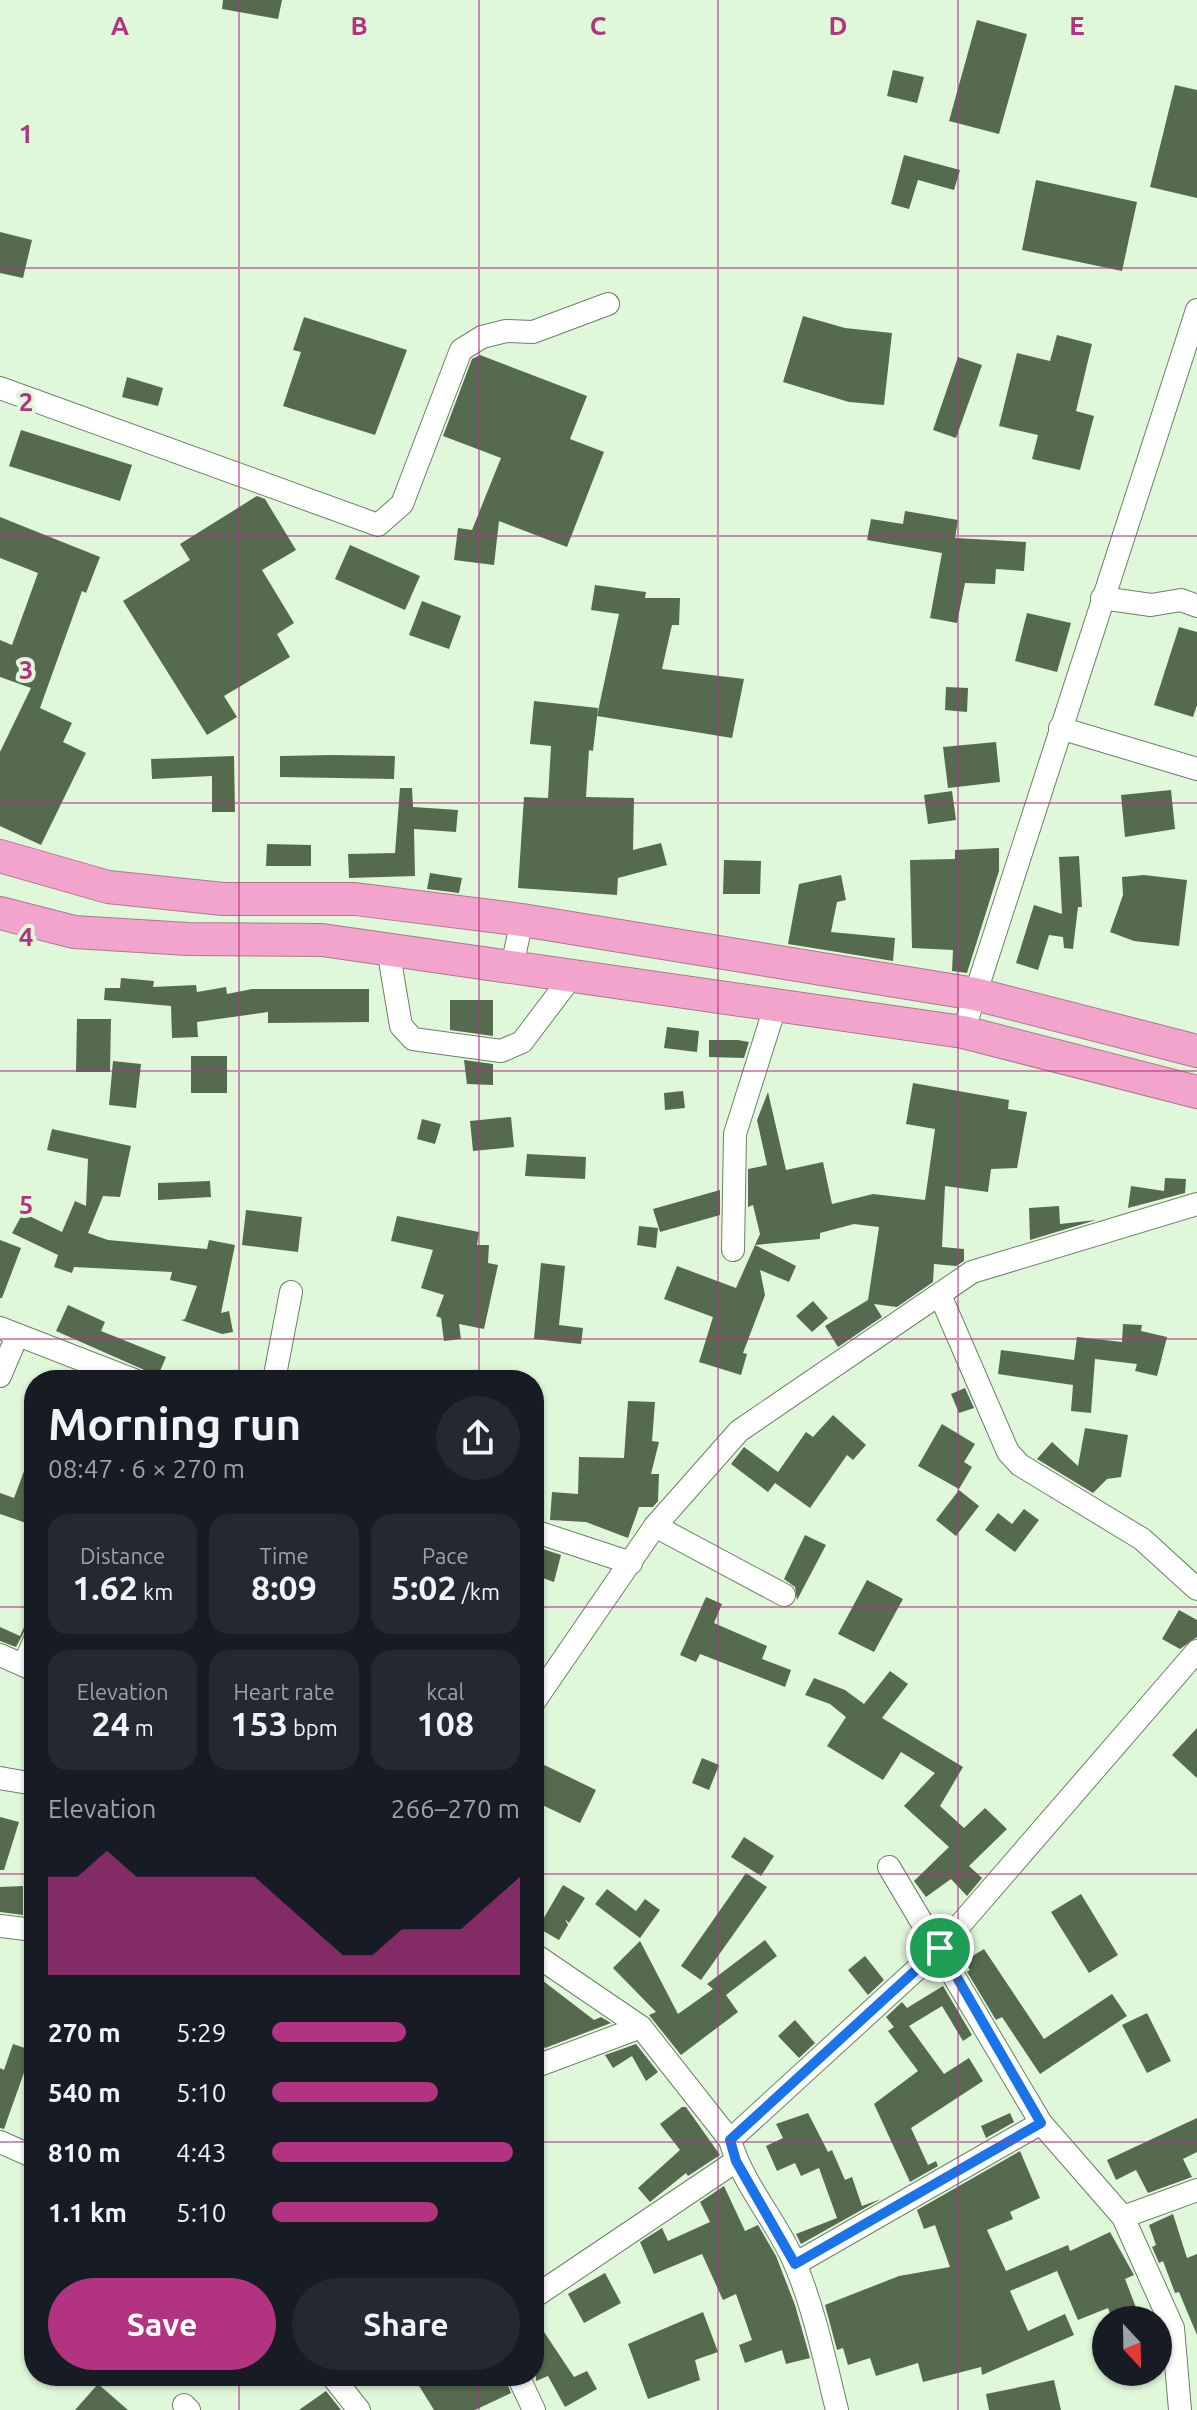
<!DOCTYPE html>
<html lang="en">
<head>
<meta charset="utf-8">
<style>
  body { margin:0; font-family:Ubuntu,sans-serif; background:#242831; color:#f1f3f6; height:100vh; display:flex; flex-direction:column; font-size:30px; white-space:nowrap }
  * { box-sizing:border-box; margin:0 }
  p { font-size:26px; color:#9ea1a6 }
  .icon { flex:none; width:44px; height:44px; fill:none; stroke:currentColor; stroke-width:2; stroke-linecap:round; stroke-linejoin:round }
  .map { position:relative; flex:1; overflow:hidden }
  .details { position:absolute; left:24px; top:1370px; width:520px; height:1016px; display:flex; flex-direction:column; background:#171b24; border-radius:32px; box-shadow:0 2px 6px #0004 }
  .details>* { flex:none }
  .needle { width:52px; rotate:158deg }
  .tools { position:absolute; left:1092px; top:2306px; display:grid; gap:16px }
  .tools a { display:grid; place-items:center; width:80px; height:80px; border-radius:50%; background:#171b24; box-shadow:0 2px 6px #0004; font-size:40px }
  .pin { position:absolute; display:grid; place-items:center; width:68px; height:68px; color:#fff; margin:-34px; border:4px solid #fff; border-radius:50%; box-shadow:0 2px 8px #0007 }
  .round { display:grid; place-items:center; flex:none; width:84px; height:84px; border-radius:42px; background:#242831 }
  .summary { display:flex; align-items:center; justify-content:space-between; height:136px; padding:0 24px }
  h1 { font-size:44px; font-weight:700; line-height:60px }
  .stats { display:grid; grid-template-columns:repeat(3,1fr); gap:12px; height:136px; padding:8px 24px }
  .stats div { display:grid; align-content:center; border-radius:20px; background:#242831; text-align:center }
  .stats b { font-size:34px; font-weight:700 }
  .stats small { font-size:22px; font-weight:400 }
  .stats p { font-size:22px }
  .chart { height:224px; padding:16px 24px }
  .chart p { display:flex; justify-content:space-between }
  .chart svg { width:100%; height:144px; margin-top:8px; fill:#b23380; opacity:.7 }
  .cta { display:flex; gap:16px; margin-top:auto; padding:16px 24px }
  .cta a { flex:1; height:92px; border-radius:48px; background:#b23380; color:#fff; font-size:32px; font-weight:700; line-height:92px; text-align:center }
  .cta a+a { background:#242831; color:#f1f3f6 }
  ul { padding:0 24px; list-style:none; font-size:26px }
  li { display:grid; grid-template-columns:128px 96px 1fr; align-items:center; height:60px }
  li i { height:20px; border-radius:10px; background:#b23380 }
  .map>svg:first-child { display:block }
  .building { fill:#566a50 }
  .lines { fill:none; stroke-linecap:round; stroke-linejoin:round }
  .minor-casing { stroke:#6b8065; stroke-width:24 }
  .highway-casing { stroke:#aa7990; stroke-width:34 }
  .minor { stroke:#fff; stroke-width:22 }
  .highway { stroke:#f3a4cd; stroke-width:32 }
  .route-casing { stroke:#fff; stroke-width:16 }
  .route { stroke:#1a73e8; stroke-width:10 }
  .grid { fill:none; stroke:#b23380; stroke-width:2; stroke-opacity:0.55 }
  .grid-label { font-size:26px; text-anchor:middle; font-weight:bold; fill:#b23380; stroke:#e0f8da; stroke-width:8; stroke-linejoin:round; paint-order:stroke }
</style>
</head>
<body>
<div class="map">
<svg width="1197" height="2410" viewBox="0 0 1197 2410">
  <rect width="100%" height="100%" fill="#e0f8da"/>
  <g class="building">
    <path d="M223,0h59l-4,19 -56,-10z"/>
    <path d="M977,20l50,14 -28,100 -50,-13z"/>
    <path d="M893,70l31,7 -7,26 -30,-7z"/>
    <path d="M1175,85l22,5v108l-47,-11z"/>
    <path d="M904,155l56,15 -6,20 -36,-10 -9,29 -18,-5z"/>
    <path d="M1036,180l101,22 -15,69 -100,-21z"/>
    <path d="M0,232l32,8 -9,38 -23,-5z"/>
    <path d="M803,316l42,12 47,5 -8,72 -35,-3 -66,-20z"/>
    <path d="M304,317l103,33 -32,85 -92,-29 18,-54 -8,-2z"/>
    <path d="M1057,335l35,9 -16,67 18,5 -14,54 -48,-11 6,-24 -39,-9 18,-73 33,8z"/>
    <path d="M480,355l107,41 -17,43 34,13 -37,95 -68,-26 -5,44 -40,-5 4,-32 14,2 29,-72 -58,-22 29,-77z"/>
    <path d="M958,357l24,8 -26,73 -23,-8z"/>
    <path d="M127,377l36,11 -5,18 -36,-9z"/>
    <path d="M21,430l111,35 -12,36 -111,-35z"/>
    <path d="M257,496l8,3 31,51 -34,20 32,53 -17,11 13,23 -66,39 13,21 -30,18 -84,-134 67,-41 -10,-16z"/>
    <path d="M905,511l53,9 -3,18 71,4 -2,29 -28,-2 -1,15 -30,-1 -8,40 -27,-5 12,-65 -75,-13 4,-21 32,5z"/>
    <path d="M0,517l100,40 -14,36 -4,-2 -42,117 32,15 -9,19 23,11 -45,92 -41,-19v-74l31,-64 -31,-11v-37l12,5 26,-72 -38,-15z"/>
    <path d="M350,545l70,31 -15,34 -70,-31z"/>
    <path d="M595,585l51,7 -1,6h35l-1,27h-7l-10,44 82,10 -12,59 -135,-22 22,-102 -28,-4z"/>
    <path d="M422,601l39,15 -12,33 -40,-14z"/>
    <path d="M1027,613l44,10 -14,49 -42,-11z"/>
    <path d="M1179,627l18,5v73l-4,12 -39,-12z"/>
    <path d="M946,687l22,1 -1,24 -22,-2z"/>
    <path d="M534,701l64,7 -5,43 -4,-1 -3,47 48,1 -1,52 28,-7 6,22 -49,13 -1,17 -99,-7 6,-91 24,1 3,-52 -21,-2z"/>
    <path d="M996,742l4,40 -52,6 -5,-41z"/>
    <path d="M332,755l63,1 -1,23 -114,-2v-21z"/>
    <path d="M234,756l1,56h-23v-36l-60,3 -1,-20z"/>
    <path d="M400,788h12l1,19 45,3 -2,22 -42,-3 1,47 -66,2 -1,-24 47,-1z"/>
    <path d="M1171,790l4,39 -50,8 -4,-42z"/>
    <path d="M952,791l4,29 -28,4 -4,-29z"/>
    <path d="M267,844l44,1v21h-45z"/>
    <path d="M999,848v23l-32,102 -15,-2 1,-21 -41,-2 -2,-88 45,-1v-9z"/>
    <path d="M1079,856l3,51h-4l-5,42 -9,-1 -1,-11 -14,-2 -11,35 -22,-7 18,-58 28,9 -3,-57z"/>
    <path d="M724,860l37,1 -1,33h-37z"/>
    <path d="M430,873l32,5 -3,15 -32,-4z"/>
    <path d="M841,875l5,25 -9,2 -6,30 64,6 -2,23 -105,-17 11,-60z"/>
    <path d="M1144,875l43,5 -8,66 -45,-5 -24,-9 13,-37 -1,-18z"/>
    <path d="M121,978l33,3 -1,6 43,-2 1,7 29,-5 1,7 25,-5h117v33l-101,1v-11l-71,10 1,15 -26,1 -1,-32 -67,-6 1,-12h15z"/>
    <path d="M450,1000h43v36l-43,-6z"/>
    <path d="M77,1019h34l-1,53h-34z"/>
    <path d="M667,1027l32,4 -2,21 -33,-4z"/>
    <path d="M709,1040h29l11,2 -5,16 -35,-1z"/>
    <rect x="191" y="1056" width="36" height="37"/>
    <path d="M464,1060l29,4v21l-26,-1z"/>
    <path d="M113,1061l28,3 -5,44 -27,-3z"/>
    <path d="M913,1083l96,17 -1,9 19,3 -10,56 -26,1 -3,23 -43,-6 -3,61 22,2v12l-8,5 -22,-2 -1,18 -36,25 -23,-3 8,13 -44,30 -13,-21 43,-26 11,-73 -25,-3 -34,9v6l-65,6 5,-11 -7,-29 -5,2v-38l19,-4 -10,-45 11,-28 18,78 37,-8 9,42 41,-10 52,6 10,-71 -29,-5z"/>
    <path d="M683,1091l2,17 -20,2 -1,-17z"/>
    <path d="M511,1117l3,30 -41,4 -3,-30z"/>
    <path d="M422,1119l19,5 -6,20 -18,-5z"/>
    <path d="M52,1129l79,17 -11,51 -17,-1 -15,37 20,7 99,9 2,-9 26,5 -14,68 8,-2 4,21 -11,2 -41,-14 4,-1 12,-33 -27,-6 2,-8 -98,-5 -2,6 -18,-6 4,-12 -46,-22 11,-20 39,19 13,-31 11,5 2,-47 -41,-9z"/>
    <path d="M527,1154l59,3 -1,22 -60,-3z"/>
    <path d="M1165,1178l21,1 -1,14 -57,15 3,-22 33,5z"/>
    <path d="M210,1181l1,16 -53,3v-17z"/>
    <path d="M720,1190v25l-60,17 -7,-23z"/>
    <path d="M1059,1206l1,18 36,-4 -66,20 -1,-32z"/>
    <path d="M246,1210l56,7 -4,35 -56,-7z"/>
    <path d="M397,1216l82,16 -2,13h12l-1,18 10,2 -14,64 -25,-5 2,15 -17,2 -3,-23 -5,-2 8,-21 -23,-7 12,-38 -42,-9z"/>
    <path d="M639,1226l19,2 -2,20 -19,-3z"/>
    <path d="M0,1240l21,8 -19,50h-2z"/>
    <path d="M755,1245l41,21 -7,16 -29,-12 5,25 -22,58 4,1 -6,21 -42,-13 14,-45 -49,-18 13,-33 59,22z"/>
    <path d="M541,1263l24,3 -6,59 24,3 -2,16 -47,-5z"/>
    <path d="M813,1301l15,17 -16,14 -16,-16z"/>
    <path d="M68,1305l37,17 -4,9 65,26 -8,19 -102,-45z"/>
    <path d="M1123,1324l19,1 -1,6 26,6 -10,39 -22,-5 2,-7 -42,-5 -4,54 -20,-2 2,-26 -75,-11 3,-24 73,10 3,-23 45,5z"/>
    <path d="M965,1388l9,20 -15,5 -8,-19z"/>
    <path d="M628,1401l27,1 -3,39 7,1 -8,32h8l-1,27 -5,6h-14l-11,31 -42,-16 -36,-2 2,-28 26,2 1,-37 45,1z"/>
    <path d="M833,1415l33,30 -13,15 -6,-5 -37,53 -35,-25 -7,9 -37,-28 13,-17 34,25 28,-40 7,5z"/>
    <path d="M942,1424l33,20 -11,18 8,5 -13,22 -41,-23z"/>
    <path d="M1085,1428l43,7 -7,42 -14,2 -14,14 -56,-34 15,-17 26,24z"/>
    <path d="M32,1450l2,59 -5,15 -29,-10v-21l14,5z"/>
    <path d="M959,1490l20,16 -23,30 -20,-16z"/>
    <path d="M1024,1509l15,11 -24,32 -30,-22 13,-17 14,11z"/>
    <path d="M805,1535l21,10 -29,55 -2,-13 -11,-8z"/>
    <path d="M534,1546l27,9 -7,27 -20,-7z"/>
    <path d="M867,1580l36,19 -29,53 -36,-18z"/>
    <path d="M706,1597l16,7 -8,19 53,23 -5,13 29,11 -6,17 -85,-33 -4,8 -16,-7z"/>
    <path d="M34,1605v22l-9,3 -9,17 -16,-6v-14l20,9z"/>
    <path d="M1179,1610l18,10v17l-17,12 -18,-10z"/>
    <path d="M890,1671l18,13 -26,34 81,49 -23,39 24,22 21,-20 22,21 -38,37 13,12 -15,18 -16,-17 -25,18 -12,-16 35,-34 -45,-41 31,-33 -34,-21 -18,28 -56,-34 19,-29 -16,-13 -25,-9 9,-17 31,12 19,14z"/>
    <path d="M1197,1728v50l-25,-23z"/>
    <path d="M702,1758l17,7 -10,25 -17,-7z"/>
    <path d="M534,1760l62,30 -16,33 -46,-22z"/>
    <path d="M0,1817l19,5 -15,48h-4z"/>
    <path d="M744,1837l30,19 -13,20 -30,-19z"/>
    <path d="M746,1873l21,14 -66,93 -20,-14z"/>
    <path d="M563,1885l22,13 -16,25 -4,-4 3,6 -9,15 -21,-12z"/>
    <path d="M23,1886v29l-23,-3v-25z"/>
    <path d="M607,1889l29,22 9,-12 15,11 -20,28 -45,-34z"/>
    <path d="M1081,1894l37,61 -29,18 -38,-61z"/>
    <path d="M765,1940l12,16 -51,39 12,17 -57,43 -32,-40 7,-3 -43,-44 27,-27 38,73 35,-25 -6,-5z"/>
    <path d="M984,1949l60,90 68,-45 15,22 -87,58 -38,-57 -6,3 -29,-48 3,-2 -6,-9z"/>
    <path d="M865,1956l19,24 -16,15 -20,-25z"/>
    <path d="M534,1974l60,46 7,-3 10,6 -66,25 -11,-8z"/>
    <path d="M943,1986l29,49 -9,6 -21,-35 -33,20 35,48 25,-16 14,23 -72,47 17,37 8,-4 2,5 -28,16 -36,-78 44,-33 -30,-40 6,-4 -8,-10 16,-15 5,6z"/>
    <path d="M1147,2013l24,48 -24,12 -25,-48z"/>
    <path d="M795,2020l20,23 -16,15 -21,-22z"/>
    <path d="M13,2044l21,7v17l-8,-1 -22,62 -4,-1v-60l4,2z"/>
    <path d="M636,2044l22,28 -12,9 -14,-25 -19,12 -8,-13z"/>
    <path d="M682,2107h4l34,48 -32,21 -2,-3 -36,29 -12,-14 42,-38 -20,-26z"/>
    <path d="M808,2113l20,39 4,-2 13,30 7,-3 10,29 19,-7 -80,45 -5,-10 41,-16 -18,-50 -18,8 -6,-13 -18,8 -11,-25 17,-8 -7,-14z"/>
    <path d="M1010,2113l4,9 -28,16 -5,-12z"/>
    <path d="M1197,2118v34l-14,7 9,18 -44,16 -12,-23 -20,10 -9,-20z"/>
    <path d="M1020,2151l20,47 -30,14 3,7 -26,11 19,41 62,-26 2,6 40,-19 24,43 -9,4 12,31 -25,9 -4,-11 -30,12 -21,-49 -47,20 18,40 37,-17 9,21 -92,40 -1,-8 -58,15 -5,-19 -42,13 -6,-18 -22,7 -5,-17 -6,2 -12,-45 74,-29 51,-9 -15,-42 -11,4 -7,-19z"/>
    <path d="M724,2186l21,45 13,-6 18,31 19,49 15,53 -24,6 -4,-14 -37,13 -6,-18 13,-5 -16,-46 -13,6 -21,-46 -48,20 -14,-32 22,-14 6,13 42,-19 -10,-20z"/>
    <path d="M1173,2214l14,44 10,-4v81l-18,-43 -4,1 -12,-32 -4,2 -7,-16 4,-2 -7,-20z"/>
    <path d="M605,2273l16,30 -37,20 -16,-29z"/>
    <path d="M703,2312l15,40 -23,8 5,20 -52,19 -20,-55z"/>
    <path d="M534,2317l40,60 13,-6 10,18 -32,18 -17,-31 -12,5z"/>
    <path d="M413,2376h60l6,10 25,-10 7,17 -36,17h-41z"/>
    <path d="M1054,2380l7,30h-72l-3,-16z"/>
    <path d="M98,2384l30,26h-53z"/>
    <path d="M326,2391l15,19h-42z"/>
  </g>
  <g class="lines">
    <defs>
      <g id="minor">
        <path d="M0,388l378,137 24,-21 59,-154 21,-13 24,-6 27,1 75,-28"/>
        <path d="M1102,598l49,7 30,-5 16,6"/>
        <path d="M1060,728l137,41"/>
        <path d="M388,949l13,77 12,13 88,12 21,-9 50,-66"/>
        <path d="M512,966l10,-46"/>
        <path d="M963,1032l234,-722"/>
        <path d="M733,1250l2,-116 40,-127"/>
        <path d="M940,1295l68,157 12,13 122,74 55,50"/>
        <path d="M0,1328l134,52"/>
        <path d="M0,1376l17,-40"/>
        <path d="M274,1380l17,-88"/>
        <path d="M655,1526l129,69"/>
        <path d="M534,1531l97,32"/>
        <path d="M0,1655l34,15"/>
        <path d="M24,1665l10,-24"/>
        <path d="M534,1702l121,-176 84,-95 233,-159 225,-68"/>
        <path d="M0,1778l34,6"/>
        <path d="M889,1867l152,256 82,94 50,111 7,82"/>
        <path d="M0,1926l34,4"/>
        <path d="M534,1954l107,73 89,113c13,46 48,82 66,126 19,46 29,96 41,144"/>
        <path d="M534,2067l107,-40"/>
        <path d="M730,2140l210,-192 257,-297"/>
        <path d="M0,2142l34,15"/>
        <path d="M1123,2217l74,-27"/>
        <path d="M795,2264l246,-141"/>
        <path d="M534,2297l202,-136"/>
        <path d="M332,2376l27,34"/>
        <path d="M518,2376l16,34"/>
        <path d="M184,2405l5,5"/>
      </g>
      <g id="highway">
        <path d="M0,856l108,31 115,12h132l167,21 453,74 222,57"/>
        <path d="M0,913l74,19 114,7 134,1 641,92 234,60"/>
      </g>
    </defs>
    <use href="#minor" class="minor-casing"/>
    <use href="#highway" class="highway-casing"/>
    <use href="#minor" class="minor"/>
    <use href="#highway" class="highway"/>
  </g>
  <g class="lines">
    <defs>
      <path id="route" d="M940,1948l101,175 -246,141 -59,-103 -6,-21z"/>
    </defs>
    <use href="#route" class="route-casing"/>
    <use href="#route" class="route"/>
  </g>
  <path class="grid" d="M239,0v1380M479,0v1380M718,0v2410M958,0v2410M0,268h1197M0,536h1197M0,803h1197M0,1071h1197M0,1339h1197M0,1607h34M534,1607h663M0,1874h34M534,1874h663M0,2142h34M534,2142h663M239,2376v34M479,2376v34"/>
  <g class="grid-label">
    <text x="120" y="35">A</text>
    <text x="359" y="35">B</text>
    <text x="598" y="35">C</text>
    <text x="838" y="35">D</text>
    <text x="1077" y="35">E</text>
    <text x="26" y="143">1</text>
    <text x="26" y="411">2</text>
    <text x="26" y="679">3</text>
    <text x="26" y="946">4</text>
    <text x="26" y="1214">5</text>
  </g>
</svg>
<div class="tools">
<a><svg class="needle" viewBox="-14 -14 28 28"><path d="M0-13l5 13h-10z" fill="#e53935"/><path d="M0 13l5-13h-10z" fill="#9ea1a6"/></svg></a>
</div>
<div class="pin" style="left:940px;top:1948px;background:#1e9e55"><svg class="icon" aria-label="arrive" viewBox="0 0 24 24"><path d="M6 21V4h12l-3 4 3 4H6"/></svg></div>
<section class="details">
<div class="summary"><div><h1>Morning run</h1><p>08:47 · 6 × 270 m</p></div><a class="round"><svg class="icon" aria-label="share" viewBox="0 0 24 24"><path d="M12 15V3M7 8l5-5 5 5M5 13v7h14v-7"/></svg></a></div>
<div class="stats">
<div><p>Distance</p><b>1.62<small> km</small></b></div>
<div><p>Time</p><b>8:09</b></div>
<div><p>Pace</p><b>5:02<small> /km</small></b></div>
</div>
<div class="stats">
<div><p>Elevation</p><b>24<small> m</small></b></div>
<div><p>Heart rate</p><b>153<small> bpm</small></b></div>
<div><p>kcal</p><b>108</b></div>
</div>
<div class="chart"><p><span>Elevation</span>266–270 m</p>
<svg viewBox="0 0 160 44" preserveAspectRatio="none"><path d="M0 44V14L10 14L20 6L30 14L40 14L50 14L60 14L70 14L80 22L90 30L100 38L110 38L120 30L130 30L140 30L150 22L160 14V44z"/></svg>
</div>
<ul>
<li><b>270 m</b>5:29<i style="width:54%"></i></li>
<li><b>540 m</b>5:10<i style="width:67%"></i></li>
<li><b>810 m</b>4:43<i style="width:97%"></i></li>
<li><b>1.1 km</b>5:10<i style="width:67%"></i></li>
</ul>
<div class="cta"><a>Save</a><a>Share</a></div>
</section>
</div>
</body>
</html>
